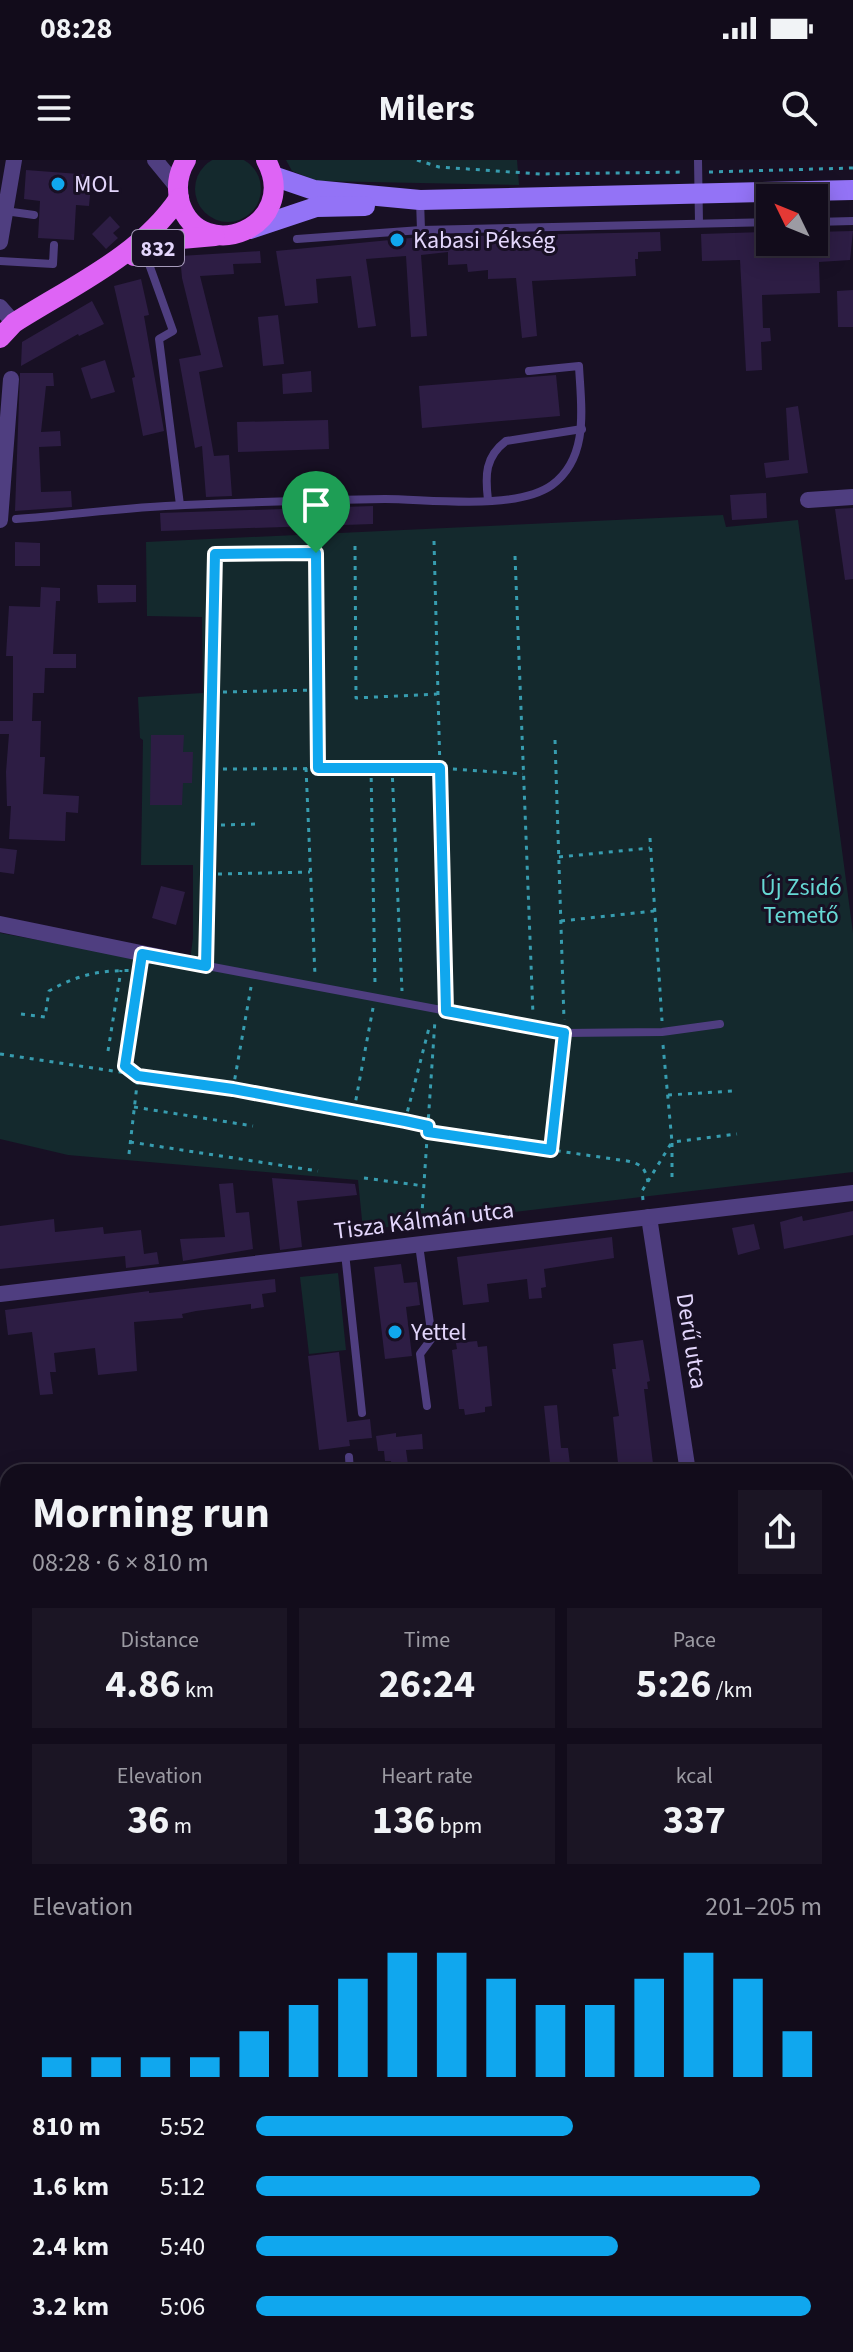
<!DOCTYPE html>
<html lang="en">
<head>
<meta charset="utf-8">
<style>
  body { margin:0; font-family:"Source Sans 3",sans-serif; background:#1b1524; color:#f1f3f6; height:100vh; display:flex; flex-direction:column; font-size:30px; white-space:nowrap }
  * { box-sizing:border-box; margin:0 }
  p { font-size:26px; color:#9c9ba3 }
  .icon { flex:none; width:44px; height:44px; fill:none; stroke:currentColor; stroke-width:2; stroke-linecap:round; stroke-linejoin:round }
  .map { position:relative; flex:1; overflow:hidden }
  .side { position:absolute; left:0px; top:1304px; width:854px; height:888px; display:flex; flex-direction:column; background:#120c1b; border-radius:24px 24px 0 0; box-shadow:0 4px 20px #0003,0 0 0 2px #312c3a }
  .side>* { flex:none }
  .needle { width:52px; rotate:313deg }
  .tools { position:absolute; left:756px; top:24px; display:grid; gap:16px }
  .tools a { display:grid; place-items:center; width:72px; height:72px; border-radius:0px; background:#120c1b; box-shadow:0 4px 20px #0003,0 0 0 2px #312c3a; font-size:40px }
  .pin { position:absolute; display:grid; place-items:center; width:68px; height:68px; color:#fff; margin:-82px -34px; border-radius:50% 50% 50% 0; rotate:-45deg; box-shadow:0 0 8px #0007 }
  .pin .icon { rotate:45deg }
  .round { display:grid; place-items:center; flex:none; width:84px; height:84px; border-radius:0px; background:#1b1524 }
  .headline { display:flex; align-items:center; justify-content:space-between; height:136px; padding:0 32px }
  h1 { font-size:44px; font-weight:700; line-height:60px }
  .stats { display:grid; grid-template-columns:repeat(3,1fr); gap:12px; height:136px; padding:8px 32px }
  .stats div { display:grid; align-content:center; border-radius:0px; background:#1b1524; text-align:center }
  .stats b { font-size:40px; font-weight:700 }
  .stats small { font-size:22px; font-weight:400 }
  .stats p { font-size:22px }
  .chart { height:224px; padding:16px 32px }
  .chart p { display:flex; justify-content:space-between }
  .chart svg { width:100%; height:144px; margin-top:8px; stroke:#10a7ee; stroke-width:6 }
  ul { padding:0 32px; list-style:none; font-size:26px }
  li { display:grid; grid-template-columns:128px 96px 1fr; align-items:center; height:60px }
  li i { height:20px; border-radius:10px; background:#10a7ee }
  .status { display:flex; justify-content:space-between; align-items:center; height:56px; padding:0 40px; background:#120c1b; direction:ltr }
  .status svg { height:22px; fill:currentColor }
  header { display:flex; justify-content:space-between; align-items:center; height:104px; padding:0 32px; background:#120c1b; font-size:36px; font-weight:700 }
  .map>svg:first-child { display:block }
  .green { fill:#14292d }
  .building { fill:#2d1d44 }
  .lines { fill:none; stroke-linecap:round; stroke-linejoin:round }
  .path { stroke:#379caf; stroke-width:3; stroke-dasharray:4 6; stroke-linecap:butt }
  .lane { stroke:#4f3e80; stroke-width:8 }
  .street { stroke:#4f3e80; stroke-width:16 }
  .secondary { stroke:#9373f6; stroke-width:20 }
  .primary { stroke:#de64f5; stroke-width:20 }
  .route-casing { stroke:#fff; stroke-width:16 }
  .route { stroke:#10a7ee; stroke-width:10 }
  .poi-dot { fill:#10a7ee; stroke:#181024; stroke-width:3 }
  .labels { text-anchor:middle; stroke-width:6; stroke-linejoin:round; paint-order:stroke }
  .shield { fill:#181024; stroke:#a69bbb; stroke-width:2 }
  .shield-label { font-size:22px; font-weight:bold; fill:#e3d6fc }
  .poi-label { font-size:24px; fill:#e3d6fc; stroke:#181024; text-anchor:start }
  .park-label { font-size:24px; fill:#66d8d4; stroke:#181024 }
  .street-label { font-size:24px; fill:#e3d6fc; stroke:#181024 }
</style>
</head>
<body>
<div class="status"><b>08:28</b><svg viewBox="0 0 49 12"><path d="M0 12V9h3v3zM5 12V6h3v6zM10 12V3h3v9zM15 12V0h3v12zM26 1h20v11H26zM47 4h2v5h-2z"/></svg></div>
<header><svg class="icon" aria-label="menu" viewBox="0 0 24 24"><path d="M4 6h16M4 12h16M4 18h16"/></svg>Milers<svg class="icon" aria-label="search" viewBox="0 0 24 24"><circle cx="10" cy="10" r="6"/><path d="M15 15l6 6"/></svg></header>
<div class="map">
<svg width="853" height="2192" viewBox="0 0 853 2192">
  <rect width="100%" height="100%" fill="#181024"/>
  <g class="green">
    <circle cx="228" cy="29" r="33"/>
    <path d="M286,0h231l2,25 -202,-4 -25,-10z"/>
    <path d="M723,355l3,12 72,-7 55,413v239l-490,58 -5,-50 -290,-25 -68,-16v-206l189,35 4,-30v-73h-52l2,-125 -3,-2 -2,-41 65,-4 -1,-76 -55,-1 -1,-74z"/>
    <path d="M338,1113l8,77 -37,4 -9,-77z"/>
  </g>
  <g class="building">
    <path d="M26,10l66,5 -3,31 -13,-1 -2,35 -36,-2 2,-37 -16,-2z"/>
    <path d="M110,56l10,11 -7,6 5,5 -12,11 -14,-15z"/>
    <path d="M853,71l-3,29 -31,2 1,31 -58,2 1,33h7l1,13 -10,1 1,28 -16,1 -6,-111 -38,1 -1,-27 64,-2v10h49v-10z"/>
    <path d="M660,72l1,19 -23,1v7h-3l1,17 -104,5 5,55 -15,2 -6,-60 -28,1v-9l-20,2 -1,-8 -19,1v-13l-27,3 6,81 -16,1 -5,-81 -40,3 10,67 -18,2 -7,-52 -35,3 2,24 -33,3 -9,-55 145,-14z"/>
    <path d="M260,91l1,12 -28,1 1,10 -34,2 23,91 -24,5 15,84 15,-1 3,41 -26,1 -4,-51 -7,2 -16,-89 22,-4 -19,-77 -2,-22z"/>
    <path d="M141,119l8,36 -5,1 20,115 -21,5 -11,-58 3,-1 -21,-91z"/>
    <path d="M853,130v37h-15l-1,-36z"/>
    <path d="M92,141l12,23 -25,12 -1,-2 -57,32 1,-24z"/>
    <path d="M278,155l6,49 -21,2 -5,-49z"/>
    <path d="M105,200l10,32 -24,7 -10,-31z"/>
    <path d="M311,211l1,21 -29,2 -1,-20z"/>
    <path d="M20,213h33l1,13h-8l-5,46 19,-1 1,15 -22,1 2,45 30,-1 1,16 -57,4z"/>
    <path d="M556,215l4,41 -138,12 -3,-42z"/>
    <path d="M798,246l10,67 -42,5 -2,-15 25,-3 -3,-52z"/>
    <path d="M328,260l1,29 -91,3 -1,-30z"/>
    <path d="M766,333l1,25 -35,2 -2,-25z"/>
    <path d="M373,346v18l-212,7 -1,-18z"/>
    <path d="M853,348v71l-8,1 -10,-71z"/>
    <path d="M15,382l25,1v23h-25z"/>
    <path d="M97,425h39v17l-38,1z"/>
    <path d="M41,427l19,1v13h-4l-3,53h23v14h-31l-1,25h-11l-1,28h9l-1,36h5l-2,37 36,2 -1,17 -12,-1 -1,29 -56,-2 2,-33h-4l-1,-34 3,-38h-9v-13h13v-65h-7l3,-50 31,1z"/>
    <path d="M151,575h33l-1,17h10l-1,31h-9l-1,22h-32z"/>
    <path d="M0,688l17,2 -3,24 -14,-2z"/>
    <path d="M161,726l24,6 -9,33 -24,-7z"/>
    <path d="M272,1018l83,6 2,11 -60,6 5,46 -22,3z"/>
    <path d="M233,1023l3,30 13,-1 4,37 -70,12 -3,-22 45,-2 -6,-53z"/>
    <path d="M853,1051v24l-69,14 -4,-27 22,-6 1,5z"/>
    <path d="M54,1059l1,13 48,-5 1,7 37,-4 3,24 13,-2 2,12 -33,4 -1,-12 -125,13v-43z"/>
    <path d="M754,1064l6,25 -22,6 -6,-27z"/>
    <path d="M612,1077l2,21 -70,11 2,18 -5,1 1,10 -13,1 -2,-20 -40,5 2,18 -26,3 -6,-48z"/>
    <path d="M401,1104l3,19 13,-1 3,23 -14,2 6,49 -27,3 -11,-92z"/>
    <path d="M275,1119l1,13 -14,2 2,13 -13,2v-5l-55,7 -14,3 1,4 -49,4 3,49 -39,4 -3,-27 -41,5 2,19h-6l3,22 -13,1 -8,-63 -24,3 -3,-25 144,-19v2z"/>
    <path d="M643,1180l7,41 -3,1 1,7h-4l10,83h-35l-6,-55 6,-1 -7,-47h4l-3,-25z"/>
    <path d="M477,1181l1,6 9,-1 5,60 -7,1v5l-20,3 -1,-6h-5l-7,-59 5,-1 -1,-6z"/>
    <path d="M339,1192l8,70 23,-3 2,19 -23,2 1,6 -31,4 -11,-94z"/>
    <path d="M557,1245l4,43h7l3,24h-20l-7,-66z"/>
    <path d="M396,1273v4l26,-3 1,15 -17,1 3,22h-17l-1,-11h-6l-1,-10h-6l-2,-15z"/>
  </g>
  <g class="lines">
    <g class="path">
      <path d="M417,0l22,7 101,7 145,-2"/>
      <path d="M709,12l144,-4"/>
      <path d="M434,381l12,459"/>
      <path d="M355,386l1,152 81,-4"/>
      <path d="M226,394l90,-1 2,215"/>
      <path d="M515,396l18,459"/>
      <path d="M223,532l93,-2"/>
      <path d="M555,580l9,280"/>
      <path d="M306,608l9,208"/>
      <path d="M371,608l4,216"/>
      <path d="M392,608l10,223"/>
      <path d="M223,609l217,-1 83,6"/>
      <path d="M221,665l36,-1"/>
      <path d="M650,678l12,183"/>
      <path d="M559,697l91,-9"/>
      <path d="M218,714l92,-2"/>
      <path d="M561,761l93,-10"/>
      <path d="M21,854l24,3 4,-26c29,-17 56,-22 90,-20"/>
      <path d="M108,891l13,-81"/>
      <path d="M0,894l233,35 195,37"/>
      <path d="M233,929l18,-102"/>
      <path d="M668,935l64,-4"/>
      <path d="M134,947l119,19"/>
      <path d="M354,950l19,-102"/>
      <path d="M405,961l24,-93"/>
      <path d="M428,972l199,29c14,3 18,6 21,21"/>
      <path d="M130,982l188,29"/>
      <path d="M129,994l9,-78 -13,-10 15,-97"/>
      <path d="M550,995l13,-112"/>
      <path d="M672,1017v-35l65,-8"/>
      <path d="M364,1018l60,8"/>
      <path d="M643,1040l-1,-9 30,-49 -9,-97"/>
      <path d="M421,1068l14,-208"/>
    </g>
    <g class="lane">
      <path d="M698,0l1,63"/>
      <path d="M420,40l1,30"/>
      <path d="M5,51l29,4"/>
      <path d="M814,62l39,-1"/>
      <path d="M297,79l124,-9 349,-8"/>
      <path d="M145,93l28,78 -14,8 21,166"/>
      <path d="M0,101l53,3 1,-19"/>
      <path d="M488,340c-3,-25 -3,-43 18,-59l76,-12"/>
      <path d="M16,359c56,-4 112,-12 169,-14 66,-3 133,-5 200,-6 44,0 131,12 167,-14 38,-28 29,-79 27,-119l-50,5"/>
      <path d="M165,798l399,75 98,-1 58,-8"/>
      <path d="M206,806l9,-412"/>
      <path d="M419,1085l13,93 -12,16 7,52"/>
      <path d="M345,1093l17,160"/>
      <path d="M349,1297l1,15"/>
      <path d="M0,1793l8,-1"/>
    </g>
    <g class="street">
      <path d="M155,0l23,28"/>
      <path d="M0,82l14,-82"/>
      <path d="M0,147l14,16"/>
      <path d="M808,340l45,-3"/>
      <path d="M0,360l11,-141"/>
      <path d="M0,764l165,34"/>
      <path d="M649,1057l39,255"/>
      <path d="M0,1134l853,-101"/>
      <path d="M846,1330l7,-1"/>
      <path d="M0,1438h8"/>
      <path d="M0,1674l4,50"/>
      <path d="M846,1844l7,-1"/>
      <path d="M0,1944l8,-1"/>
      <path d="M595,2184l1,8"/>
      <path d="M488,2192l76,-8"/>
    </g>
    <g class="secondary">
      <path d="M273,16l41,14 106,10 433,-10"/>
      <path d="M250,69l66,-22 49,-1"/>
    </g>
    <g class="primary">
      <path d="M186,0c-8,13 -10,28 -6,43 21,64 122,24 86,-43"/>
      <path d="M134,96l47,-17 34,-3"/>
      <path d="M0,178l14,-15c58,-37 126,-67 165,-125"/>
    </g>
  </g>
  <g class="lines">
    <defs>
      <path id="route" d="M316,393l2,215h122l6,243 118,22 -13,117 -123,-18v-6l-23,-5 -172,-32 -95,-13 -13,-10 17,-112 64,12 9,-412z"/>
    </defs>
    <use href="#route" class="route-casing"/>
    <use href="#route" class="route"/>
  </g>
  <g class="poi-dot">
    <circle cx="58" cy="24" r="8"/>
    <circle cx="397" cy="80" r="8"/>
    <circle cx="395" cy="1172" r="8"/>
  </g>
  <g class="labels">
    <rect class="shield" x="132" y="70" width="52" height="36" rx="6"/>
    <g class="shield-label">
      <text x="158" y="96">832</text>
    </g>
    <g class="poi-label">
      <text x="74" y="32">MOL</text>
      <text x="413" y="88">Kabasi Pékség</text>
      <text x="411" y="1180">Yettel</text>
    </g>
    <g class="park-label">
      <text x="801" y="735">Új Zsidó<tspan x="801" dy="28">Temető</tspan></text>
    </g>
    <g class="street-label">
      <text transform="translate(424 1060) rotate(-7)" y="8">Tisza Kálmán utca</text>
      <text transform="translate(692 1181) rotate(81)" y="8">Derű utca</text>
    </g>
  </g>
</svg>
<div class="tools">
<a><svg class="needle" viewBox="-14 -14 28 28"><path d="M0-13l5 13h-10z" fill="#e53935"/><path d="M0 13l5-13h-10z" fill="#9c9ba3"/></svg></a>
</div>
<div class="pin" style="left:316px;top:393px;background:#1e9e55"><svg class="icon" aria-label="arrive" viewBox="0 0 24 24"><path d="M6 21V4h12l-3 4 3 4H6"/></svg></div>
<section class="side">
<div class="headline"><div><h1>Morning run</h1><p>08:28 · 6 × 810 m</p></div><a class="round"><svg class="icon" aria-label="share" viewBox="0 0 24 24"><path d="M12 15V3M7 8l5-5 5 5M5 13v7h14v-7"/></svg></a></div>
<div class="stats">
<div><p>Distance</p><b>4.86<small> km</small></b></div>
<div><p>Time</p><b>26:24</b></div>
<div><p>Pace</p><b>5:26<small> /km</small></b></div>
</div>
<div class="stats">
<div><p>Elevation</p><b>36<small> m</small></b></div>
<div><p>Heart rate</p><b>136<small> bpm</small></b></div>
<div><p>kcal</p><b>337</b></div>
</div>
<div class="chart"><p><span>Elevation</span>201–205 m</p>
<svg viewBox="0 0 160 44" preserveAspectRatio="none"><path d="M5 44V38M15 44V38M25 44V38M35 44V38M45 44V30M55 44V22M65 44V14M75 44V6M85 44V6M95 44V14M105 44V22M115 44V22M125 44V14M135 44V6M145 44V14M155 44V30"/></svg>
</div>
<ul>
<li><b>810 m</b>5:52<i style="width:56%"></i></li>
<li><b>1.6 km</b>5:12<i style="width:89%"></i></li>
<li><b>2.4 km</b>5:40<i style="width:64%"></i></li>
<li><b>3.2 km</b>5:06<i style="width:98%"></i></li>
</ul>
</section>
</div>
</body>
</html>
